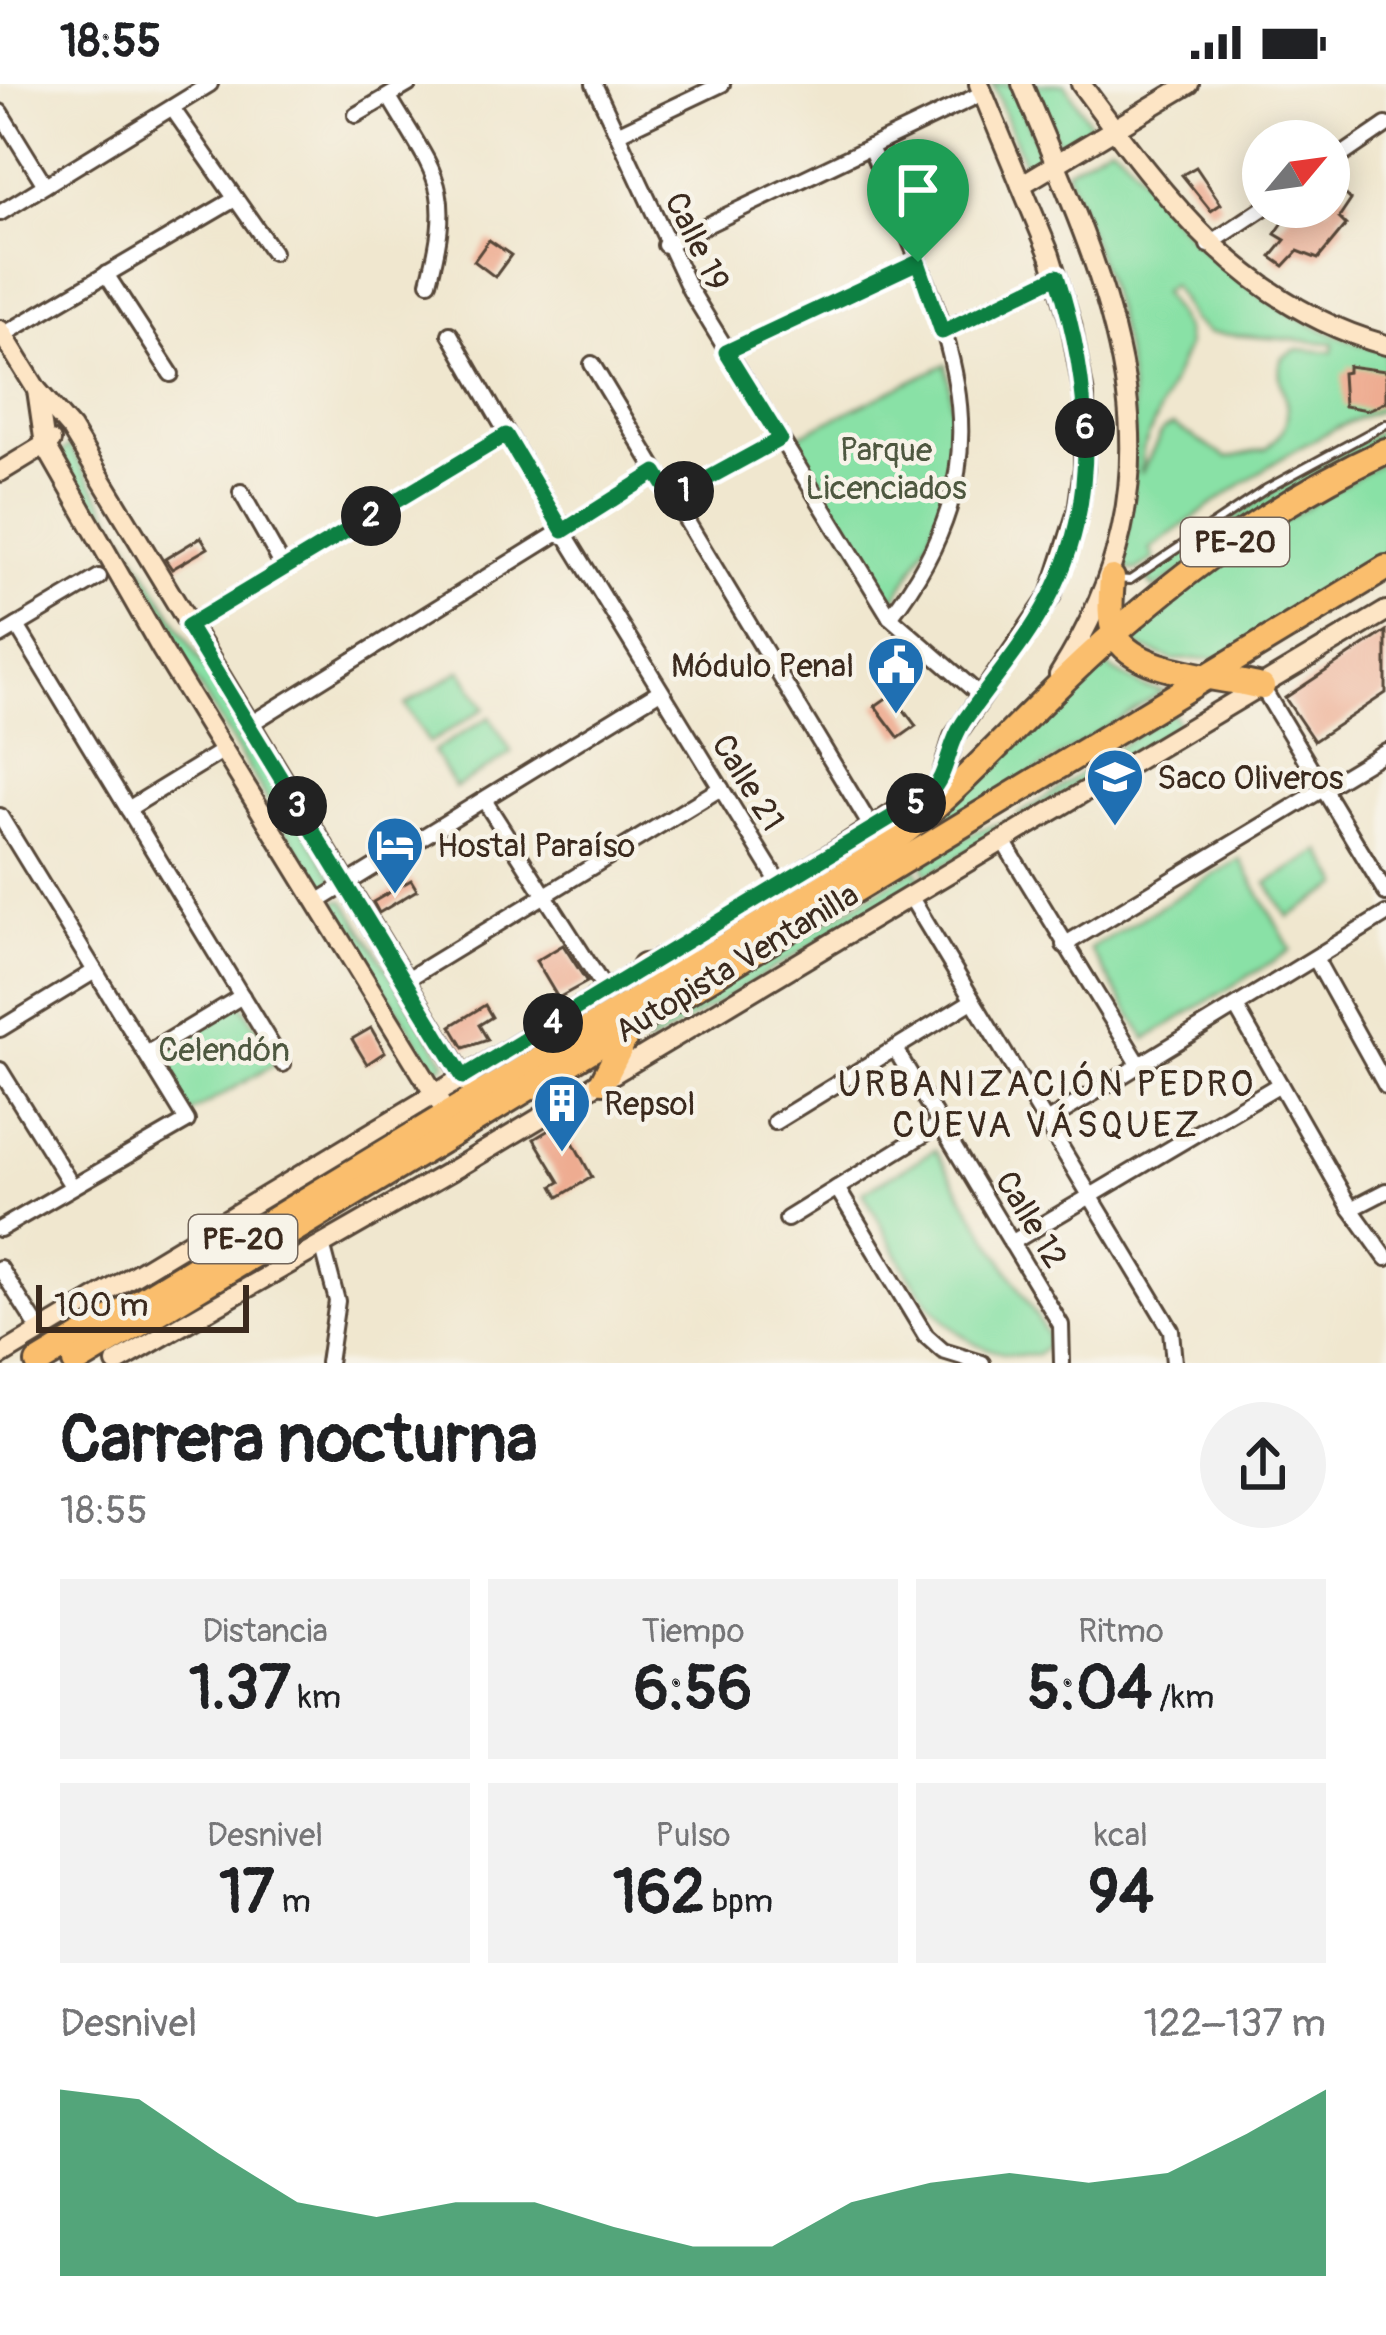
<!DOCTYPE html>
<html lang="es">
<head>
<meta charset="utf-8">
<style>
  body { margin:0; font-family:Pangolin,sans-serif; background:#f2f2f2; color:#202124; height:100vh; display:flex; flex-direction:column; font-size:45px; white-space:nowrap }
  * { box-sizing:border-box; margin:0 }
  p { font-size:39px; color:#757577 }
  .icon { flex:none; width:66px; height:66px; fill:none; stroke:currentColor; stroke-width:2; stroke-linecap:round; stroke-linejoin:round }
  .map { position:relative; height:1279px; overflow:hidden }
  .drawer { display:flex; flex-direction:column; background:#fff; flex:1 }
  .drawer>* { flex:none }
  .needle { width:78px; rotate:61deg }
  .buttons { position:absolute; left:1242px; top:36px; display:grid; gap:24px }
  .buttons a { display:grid; place-items:center; width:108px; height:108px; border-radius:50%; background:#fff; box-shadow:0 6px 30px #0003; font-size:60px }
  .scale { position:absolute; left:36px; bottom:30px; width:213px; box-sizing:border-box; padding-left:12px; border:6px solid #3b2a1e; border-top:0; font-size:33px; line-height:42px; white-space:nowrap; color:#3b2a1e; -webkit-text-stroke:9px #f7f3e8; paint-order:stroke }
  .pin { position:absolute; display:grid; place-items:center; width:102px; height:102px; color:#fff; margin:-123px -51px; border-radius:50% 50% 50% 0; rotate:-45deg; box-shadow:0 0 12px #0007 }
  .pin .icon { rotate:45deg }
  .km { position:absolute; width:60px; height:60px; margin:-30px; border-radius:50%; background:#222; color:#fff; font-size:33px; line-height:60px; text-align:center }
  .round { display:grid; place-items:center; flex:none; width:126px; height:126px; border-radius:63px; background:#f2f2f2 }
  .headline { display:flex; align-items:center; justify-content:space-between; height:204px; padding:0 60px }
  h1 { font-size:66px; font-weight:700; line-height:90px }
  .metrics { display:grid; grid-template-columns:repeat(3,1fr); gap:18px; height:204px; padding:12px 60px }
  .metrics div { display:grid; align-content:center; border-radius:0px; background:#f2f2f2; text-align:center }
  .metrics b { font-size:60px; font-weight:700 }
  .metrics small { font-size:33px; font-weight:400 }
  .metrics p { font-size:33px }
  .chart { height:336px; padding:24px 60px }
  .chart p { display:flex; justify-content:space-between }
  .chart svg { width:100%; height:216px; margin-top:12px; fill:#0b8043; opacity:.7 }
  .status { display:flex; justify-content:space-between; align-items:center; height:84px; padding:0 60px; background:#fff; direction:ltr }
  .status svg { height:33px; fill:currentColor }
  .map>svg:first-child { display:block }
  .green { fill:#89e1a6; stroke:#628662; stroke-width:3; fill-rule:evenodd }
  .building { fill:#eeac91 }
  .lines { fill:none; stroke-linecap:round; stroke-linejoin:round }
  .lane-casing { stroke:#564639; stroke-width:12 }
  .street-casing { stroke:#564639; stroke-width:20 }
  .secondary-casing { stroke:#564639; stroke-width:24 }
  .highway-casing { stroke:#564639; stroke-width:30 }
  .lane { stroke:#fff; stroke-width:6 }
  .street { stroke:#fff; stroke-width:14 }
  .secondary { stroke:#fde5c5; stroke-width:18 }
  .highway { stroke:#fabe6d; stroke-width:24 }
  .route-casing { stroke:#fff; stroke-width:24 }
  .route { stroke:#0b8043; stroke-width:15 }
  .labels { text-anchor:middle; stroke-width:9; stroke-linejoin:round; paint-order:stroke }
  .shield { fill:#f7f3e8; stroke:#73665b; stroke-width:3 }
  .shield-label { font-size:30px; font-weight:bold; fill:#3b2a1e }
  .street-label { font-size:33px; fill:#3b2a1e; stroke:#f7f3e8 }
  .park-label { font-size:33px; fill:#4e5840; stroke:#f7f3e8 }
  .poi-label { font-size:33px; fill:#3b2a1e; stroke:#f7f3e8; text-anchor:start }
  .neighbourhood-label { font-size:36px; letter-spacing:3px; fill:#3b2a1e; stroke:#f7f3e8 }
</style>
</head>
<body>
<div class="status"><b>18:55</b><svg viewBox="0 0 49 12"><path d="M0 12V9h3v3zM5 12V6h3v6zM10 12V3h3v9zM15 12V0h3v12zM26 1h20v11H26zM47 4h2v5h-2z"/></svg></div>
<div class="map">
<svg width="1386" height="1279" viewBox="0 0 1386 1279">
  <rect width="100%" height="100%" fill="#f7f3e8"/>
  <filter id="ink" filterUnits="userSpaceOnUse"><feTurbulence type="fractalNoise" baseFrequency=".00833" numOctaves="2"/><feDisplacementMap in="SourceGraphic" scale="24" xChannelSelector="R" yChannelSelector="G"/><feConvolveMatrix kernelMatrix="1 2 1 2 8 2 1 2 1" color-interpolation-filters="sRGB"/></filter>
  <filter id="wash" filterUnits="userSpaceOnUse"><feTurbulence type="fractalNoise" baseFrequency=".004" numOctaves="4" result="noise"/><feDisplacementMap in="SourceGraphic" scale="48" xChannelSelector="R" yChannelSelector="G"/><feGaussianBlur stdDeviation="2.7" result="paint"/><feColorMatrix in="noise" values="0 0 0 0 0 0 0 0 0 0 0 0 0 0 0 0 0 1.4 0 .05"/><feComposite in="paint" operator="in"/></filter>
  <g filter="url(#wash)">
    <rect width="100%" height="100%" fill="#f0e7cf"/>
    <g class="green">
      <path d="M993,0h21l27,72 -4,10 -13,-2z"/>
      <path d="M1032,0h33l26,41 -32,19z"/>
      <path d="M1110,60c23,13 41,49 59,70 59,68 130,115 217,138v56c-85,28 -163,89 -236,141l4,10 -18,12 -10,-2 -2,-16c26,-162 -2,-234 -58,-383zM1172,201l20,35 16,13 126,10 -1,9 -36,-3 -15,8c-12,34 28,54 -16,92l-39,9 -54,-33 -10,5 -22,44 2,-25 44,-103 -2,-16 -23,-38z"/>
      <path d="M946,280c18,99 -1,161 -57,243l-99,-167z"/>
      <path d="M1386,344v12l-232,149 -8,-11 127,-86z"/>
      <path d="M69,362l266,435 -2,4 -10,6 -264,-436z"/>
      <path d="M1386,376v96l-166,102 -47,2 -41,-16 -1,-10c78,-69 165,-122 255,-174z"/>
      <path d="M1100,579l44,24 20,4 -250,156 -4,-5z"/>
      <path d="M461,586l24,38 -56,35 -24,-38z"/>
      <path d="M1172,628l7,12 -158,95 -3,-4c54,-33 100,-70 154,-103z"/>
      <path d="M490,633l22,36 -57,35 -22,-37z"/>
      <path d="M1010,736l3,4 -86,51 -4,-11 53,-33z"/>
      <path d="M1321,767l20,34 -53,32 -21,-34z"/>
      <path d="M1240,775l51,91 -145,89 -56,-90z"/>
      <path d="M916,784l5,10 -277,170 22,-29z"/>
      <path d="M338,816h6l102,163 -9,7 -105,-162z"/>
      <path d="M237,912l40,67 -88,51 -39,-65z"/>
      <path d="M935,1066l112,184 -1,13 -9,8c-98,8 -133,-93 -174,-163z"/>
    </g>
    <g id="blocks">
      <g class="building">
        <path d="M1196,83l25,37 -10,7 -29,-36z"/>
        <path d="M1329,94l22,22 -12,18 7,7 -28,34 -20,-8 -14,15 -13,-9 14,-17 -10,-6 19,-27h35z"/>
        <path d="M489,156l22,15 -16,22 -21,-16z"/>
        <path d="M1348,282l38,5v31l-18,8 -24,-4 -2,-33 6,-1z"/>
        <path d="M201,453l7,11 -36,21 -7,-10z"/>
        <path d="M1386,547v62l-72,48 -29,-43z"/>
        <path d="M892,610l24,32 -17,12 -24,-32z"/>
        <path d="M411,796l6,10 -38,23 -6,-11z"/>
        <path d="M563,861l24,37 -29,16 -22,-37z"/>
        <path d="M485,921l7,12 -13,8 9,15 -24,8 -13,-22z"/>
        <path d="M371,944l14,24 -18,12 -15,-25z"/>
        <path d="M562,1038l30,55 -33,20 -6,-11 7,-4 -26,-43z"/>
      </g>
    </g>
  </g>
  <g filter="url(#ink)">
    <use href="#blocks" fill-opacity="0" stroke="#564639" stroke-width="3"/>
    <g class="lines">
      <defs>
        <path id="lane" d="M1116,495l14,1 136,-91 120,-65"/>
        <g id="street">
          <path d="M594,0l96,206 200,327 92,80"/>
          <path d="M389,13c48,81 65,89 40,185"/>
          <path d="M172,24l101,144"/>
          <path d="M0,28l45,73"/>
          <path d="M356,31l53,-31"/>
          <path d="M619,49l103,-49"/>
          <path d="M870,63c72,173 151,300 20,470"/>
          <path d="M1329,80l57,-39"/>
          <path d="M0,129l210,-129"/>
          <path d="M665,161l318,-152"/>
          <path d="M1208,161l57,-38"/>
          <path d="M106,190l65,100"/>
          <path d="M942,247l115,-55"/>
          <path d="M450,250l113,197 218,355"/>
          <path d="M3,251l232,-136"/>
          <path d="M726,268l192,-90"/>
          <path d="M592,280l281,466"/>
          <path d="M241,408l43,76"/>
          <path d="M672,414l108,-59"/>
          <path d="M188,541l318,-190"/>
          <path d="M17,542l266,438"/>
          <path d="M0,552l99,-59"/>
          <path d="M1262,603l124,206"/>
          <path d="M247,642l409,-254"/>
          <path d="M484,716l122,191"/>
          <path d="M128,725l96,-59"/>
          <path d="M0,732l187,305 -187,108"/>
          <path d="M1003,757l136,223"/>
          <path d="M910,812l261,434 3,33"/>
          <path d="M317,818l343,-211"/>
          <path d="M1064,861l322,-194"/>
          <path d="M1315,874l71,128"/>
          <path d="M404,897l317,-193"/>
          <path d="M1236,923l115,202 35,49"/>
          <path d="M0,945l95,-58"/>
          <path d="M895,965l166,276 1,38"/>
          <path d="M146,970l96,-58"/>
          <path d="M0,986l72,116"/>
          <path d="M1048,1037l338,-207"/>
          <path d="M775,1038l197,-121"/>
          <path d="M837,1104l89,148 17,15 39,12"/>
          <path d="M1351,1125l35,-18"/>
          <path d="M787,1135l152,-94"/>
          <path d="M1011,1159l269,-159"/>
          <path d="M322,1160l15,57 -9,62"/>
          <path d="M0,1184l40,63"/>
        </g>
        <g id="secondary">
          <path d="M1022,0c88,209 173,378 37,591"/>
          <path d="M1081,0c84,114 161,221 305,261"/>
          <path d="M1021,101l168,-101"/>
          <path d="M0,246l37,60 34,39 397,656"/>
          <path d="M37,306l8,55 117,205 278,453"/>
          <path d="M0,388l51,-31"/>
          <path d="M0,1272l781,-470 159,-103 14,-46 97,-142 27,-84 6,-43v-73l-13,-71 -21,-69 -71,-171"/>
          <path d="M116,1279l342,-196 928,-556"/>
        </g>
        <g id="highway">
          <path d="M1112,494c-1,17 -4,40 3,56 19,41 108,42 147,53"/>
          <path d="M644,883l49,-5"/>
          <path d="M603,997l26,-51"/>
          <path d="M38,1279l839,-510c64,-46 113,-100 169,-155 97,-97 215,-190 340,-247"/>
          <path d="M75,1279l1311,-795"/>
        </g>
      </defs>
      <use href="#lane" class="lane-casing"/>
      <use href="#street" class="street-casing"/>
      <use href="#secondary" class="secondary-casing"/>
      <use href="#highway" class="highway-casing"/>
      <use href="#lane" class="lane"/>
      <use href="#street" class="street"/>
      <use href="#secondary" class="secondary"/>
      <use href="#highway" class="highway"/>
    </g>
  </g>
  <g class="lines" filter="url(#ink)">
    <defs>
      <path id="route" d="M918,178l24,70 115,-56c33,102 45,225 -9,324 -23,44 -56,81 -84,121 -17,24 -15,54 -36,74l-465,282 -275,-451 318,-191 57,96 93,-59 16,26 108,-59 -54,-87z"/>
    </defs>
    <use href="#route" class="route-casing"/>
    <use href="#route" class="route"/>
  </g>
  <defs>
    <symbol id="civic-pin" viewBox="-11 -11 22 30"><path d="M0 17L-7.5 6A9.5 9.5 0 1 1 7.5 6Z" fill="#1f6fb2" stroke="#f7f3e8"/><path d="M-.6-6.5H3V-4.5H.6V-3L4-1V1h2V6H-6V1h2V-1L-.6-3ZM-1.2 2.5V6h2.4V2.5Z" fill="#fff"/></symbol>
    <symbol id="school-pin" viewBox="-11 -11 22 30"><path d="M0 17L-7.5 6A9.5 9.5 0 1 1 7.5 6Z" fill="#1f6fb2" stroke="#f7f3e8"/><path d="M0-5L7-2L0 1L-7-2ZM-4 1L0 2.5L4 1V4Q0 6-4 4Z" fill="#fff"/></symbol>
    <symbol id="hotel-pin" viewBox="-11 -11 22 30"><path d="M0 17L-7.5 6A9.5 9.5 0 1 1 7.5 6Z" fill="#1f6fb2" stroke="#f7f3e8"/><path d="M-6-4.5h1.5V1H6V5H4.5V3h-9V5H-6ZM-4 0a1.8 1.8 0 1 1 3.6 0ZM.5 0V-2.5h3Q6-2.5 6 0Z" fill="#fff"/></symbol>
    <symbol id="building-pin" viewBox="-11 -11 22 30"><path d="M0 17L-7.5 6A9.5 9.5 0 1 1 7.5 6Z" fill="#1f6fb2" stroke="#f7f3e8"/><path d="M-4-6H4V6H1V3H-1V6H-4ZM-2.5-4.3h1.7v1.8h-1.7ZM.8-4.3h1.7v1.8H.8ZM-2.5-1h1.7V.8h-1.7ZM.8-1h1.7V.8H.8Z" fill="#fff"/></symbol>
  </defs>
  <g fill-rule="evenodd">
    <use href="#civic-pin" x="863" y="548" width="66" height="90"/>
    <use href="#school-pin" x="1082" y="660" width="66" height="90"/>
    <use href="#hotel-pin" x="362" y="728" width="66" height="90"/>
    <use href="#building-pin" x="529" y="986" width="66" height="90"/>
  </g>
  <g class="labels">
    <g class="shield">
      <rect x="1181" y="434" width="108" height="48" rx="9"/>
      <rect x="189" y="1131" width="108" height="48" rx="9"/>
    </g>
    <g class="shield-label">
      <text x="1235" y="468">PE-20</text>
      <text x="243" y="1165">PE-20</text>
    </g>
    <g class="street-label">
      <text transform="translate(698 157) rotate(64)" y="12">Calle 19</text>
      <text transform="translate(749 698) rotate(58)" y="12">Calle 21</text>
      <text transform="translate(736 878) rotate(-31)" y="12">Autopista Ventanilla</text>
      <text transform="translate(1032 1135) rotate(59)" y="12">Calle 12</text>
    </g>
    <g class="park-label">
      <text x="886" y="377">Parque<tspan x="886" dy="38">Licenciados</tspan></text>
      <text x="224" y="977">Celendón</text>
    </g>
    <g class="poi-label">
      <text x="854" y="593" text-anchor="end">Módulo Penal</text>
      <text x="1157" y="705">Saco Oliveros</text>
      <text x="437" y="773">Hostal Paraíso</text>
      <text x="604" y="1031">Repsol</text>
    </g>
    <g class="neighbourhood-label">
      <text x="1047" y="1012">URBANIZACIÓN PEDRO<tspan x="1047" dy="41">CUEVA VÁSQUEZ</tspan></text>
    </g>
  </g>
</svg>
<div class="buttons">
<a><svg class="needle" viewBox="-14 -14 28 28"><path d="M0-13l5 13h-10z" fill="#e53935"/><path d="M0 13l5-13h-10z" fill="#757577"/></svg></a>
</div>
<div class="scale">100 m</div>
<div class="pin" style="left:918px;top:178px;background:#1e9e55"><svg class="icon" aria-label="arrive" viewBox="0 0 24 24"><path d="M6 21V4h12l-3 4 3 4H6"/></svg></div>
<b class="km" style="left:684px;top:407px">1</b>
<b class="km" style="left:371px;top:432px">2</b>
<b class="km" style="left:297px;top:722px">3</b>
<b class="km" style="left:553px;top:939px">4</b>
<b class="km" style="left:916px;top:719px">5</b>
<b class="km" style="left:1085px;top:344px">6</b>
</div>
<section class="drawer">
<div class="headline"><div><h1>Carrera nocturna</h1><p>18:55</p></div><a class="round"><svg class="icon" aria-label="share" viewBox="0 0 24 24"><path d="M12 15V3M7 8l5-5 5 5M5 13v7h14v-7"/></svg></a></div>
<div class="metrics">
<div><p>Distancia</p><b>1.37<small> km</small></b></div>
<div><p>Tiempo</p><b>6:56</b></div>
<div><p>Ritmo</p><b>5:04<small> /km</small></b></div>
</div>
<div class="metrics">
<div><p>Desnivel</p><b>17<small> m</small></b></div>
<div><p>Pulso</p><b>162<small> bpm</small></b></div>
<div><p>kcal</p><b>94</b></div>
</div>
<div class="chart"><p><span>Desnivel</span>122–137 m</p>
<svg viewBox="0 0 160 44" preserveAspectRatio="none"><path d="M0 44V6L10 8L20 19L30 29L40 32L50 29L60 29L70 34L80 38L90 38L100 29L110 25L120 23L130 25L140 23L150 15L160 6V44z"/></svg>
</div>
</section>
</body>
</html>
